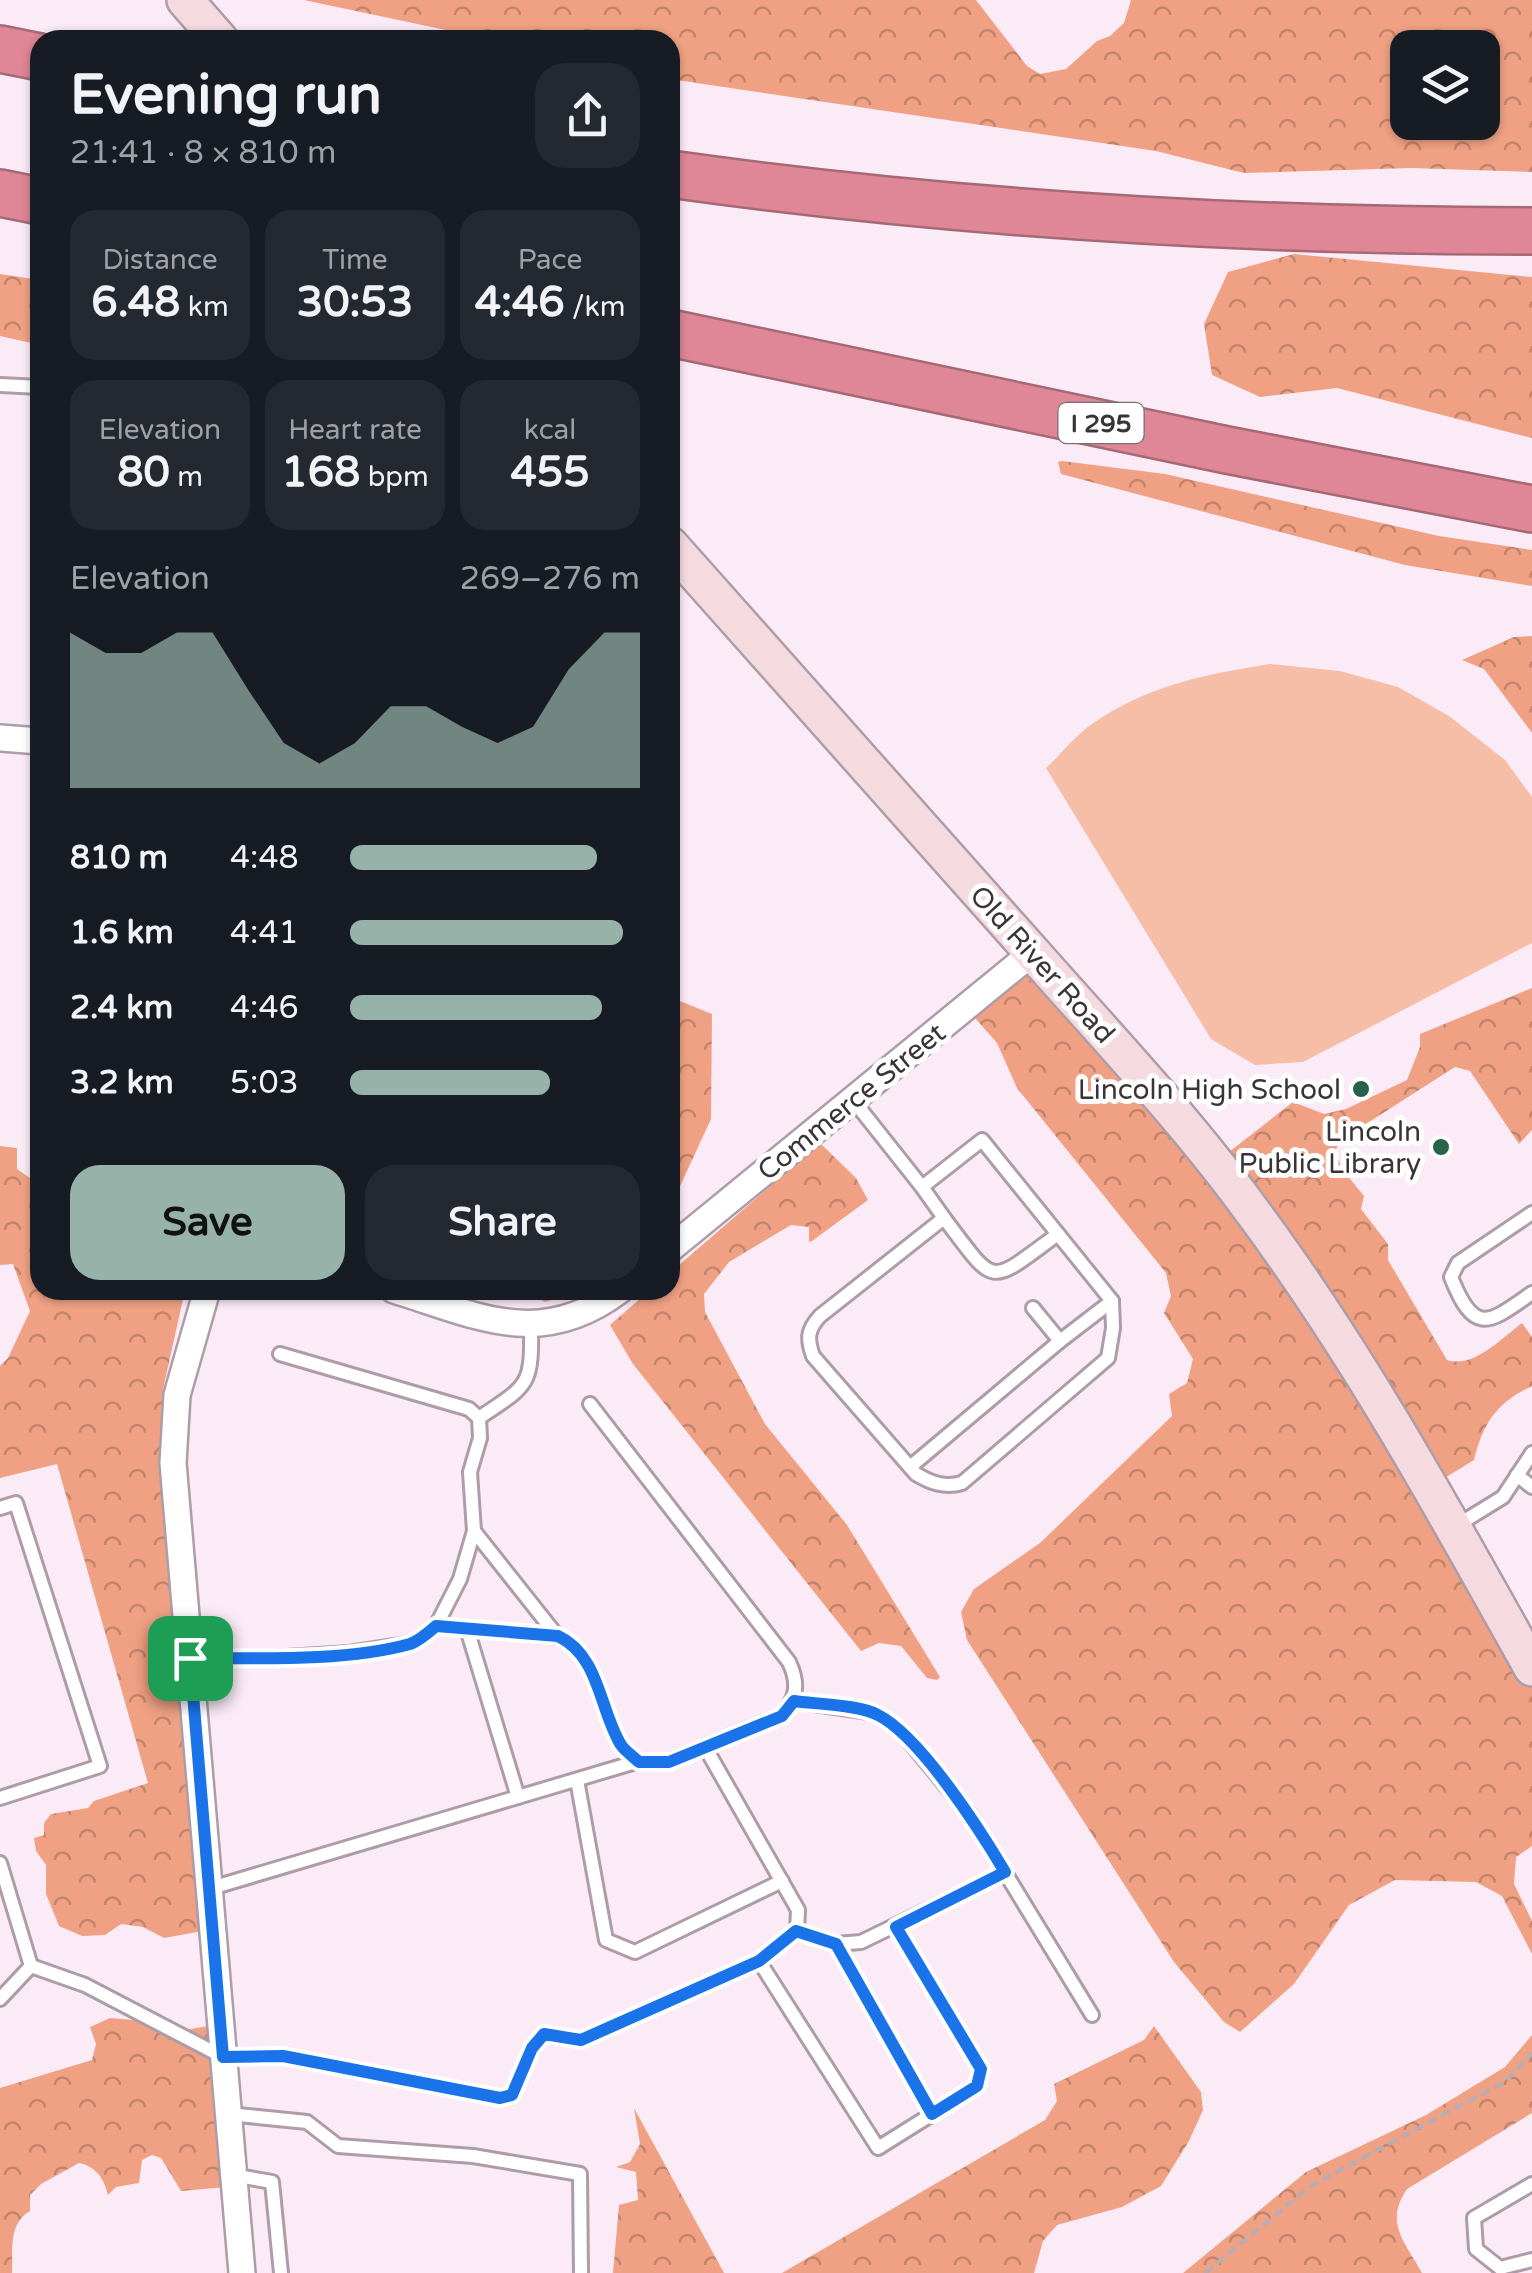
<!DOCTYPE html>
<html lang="en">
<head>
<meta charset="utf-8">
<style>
  body { margin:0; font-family:"Varela Round",sans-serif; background:#242831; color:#f1f3f6; height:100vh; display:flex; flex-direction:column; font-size:38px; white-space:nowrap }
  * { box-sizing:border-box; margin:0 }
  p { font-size:32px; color:#9ea1a6 }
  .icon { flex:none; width:55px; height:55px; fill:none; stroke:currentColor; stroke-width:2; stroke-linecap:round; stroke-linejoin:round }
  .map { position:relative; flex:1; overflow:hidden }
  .drawer { position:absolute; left:30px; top:30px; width:650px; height:1270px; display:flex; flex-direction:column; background:#171b24; border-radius:30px; box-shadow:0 2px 8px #0004 }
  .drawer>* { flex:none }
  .buttons { position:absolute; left:1390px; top:30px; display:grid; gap:20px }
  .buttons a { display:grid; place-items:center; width:110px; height:110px; border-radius:20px; background:#171b24; box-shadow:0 2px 8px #0004; font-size:50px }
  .pin { position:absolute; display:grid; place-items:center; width:85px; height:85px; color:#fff; margin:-42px; border-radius:20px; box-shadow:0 5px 15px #0006 }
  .round { display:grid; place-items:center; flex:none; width:105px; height:105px; border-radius:30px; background:#242831 }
  .head { display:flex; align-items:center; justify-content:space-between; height:170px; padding:0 40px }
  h1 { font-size:55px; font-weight:700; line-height:75px }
  .stats { display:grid; grid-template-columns:repeat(3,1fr); gap:15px; height:170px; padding:10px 40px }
  .stats div { display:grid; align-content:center; border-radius:25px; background:#242831; text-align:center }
  .stats b { font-size:42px; font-weight:700 }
  .stats small { font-size:28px; font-weight:400 }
  .stats p { font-size:28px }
  .chart { height:280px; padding:20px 40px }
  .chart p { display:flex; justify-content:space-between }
  .chart svg { width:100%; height:180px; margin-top:10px; fill:#97b2a9; opacity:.7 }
  .primary-button { display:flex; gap:20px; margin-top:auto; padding:20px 40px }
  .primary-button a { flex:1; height:115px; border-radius:30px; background:#97b2a9; color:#111; font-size:40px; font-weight:700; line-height:115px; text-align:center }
  .primary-button a+a { background:#242831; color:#f1f3f6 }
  ul { padding:0 40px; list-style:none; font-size:32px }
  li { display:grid; grid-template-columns:160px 120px 1fr; align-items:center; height:75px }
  li i { height:25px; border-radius:12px; background:#97b2a9 }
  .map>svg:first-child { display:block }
  .forest { fill:url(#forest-crowns); fill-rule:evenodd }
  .pitch { fill:#f6bda7 }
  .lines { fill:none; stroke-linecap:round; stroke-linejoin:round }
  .service-casing { stroke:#ac9da8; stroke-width:18 }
  .minor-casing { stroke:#ac9da8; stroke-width:30 }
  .secondary-casing { stroke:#ac9da8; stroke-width:40 }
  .motorway-casing { stroke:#a56976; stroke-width:50 }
  .path { stroke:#b8acb5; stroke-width:4; stroke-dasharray:10 5; stroke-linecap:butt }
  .service { stroke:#fff; stroke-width:12 }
  .minor { stroke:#fff; stroke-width:25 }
  .secondary { stroke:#f5dbe0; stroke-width:35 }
  .motorway { stroke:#df8697; stroke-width:45 }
  .route-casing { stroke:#fff; stroke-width:20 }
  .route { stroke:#1a73e8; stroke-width:12 }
  .poi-dot { fill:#29624b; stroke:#fff; stroke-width:4 }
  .labels { text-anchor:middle; stroke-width:10; stroke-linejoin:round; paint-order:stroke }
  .shield { fill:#fff; stroke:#757174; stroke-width:2.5 }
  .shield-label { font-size:25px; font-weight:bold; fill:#3a3439 }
  .street-label { font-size:28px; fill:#3a3439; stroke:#fff }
  .poi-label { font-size:28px; fill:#3a3439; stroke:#fff; text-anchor:end }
</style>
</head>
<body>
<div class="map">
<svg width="1532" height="2273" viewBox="0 0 1532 2273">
  <defs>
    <pattern id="forest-crowns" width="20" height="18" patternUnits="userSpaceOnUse" patternTransform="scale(2.5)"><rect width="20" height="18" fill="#f0a183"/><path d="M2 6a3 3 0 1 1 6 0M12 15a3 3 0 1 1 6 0" fill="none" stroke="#c3846c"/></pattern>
  </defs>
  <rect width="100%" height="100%" fill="#fbebf7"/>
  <g class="forest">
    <path d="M304,0h672l51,66 13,8 26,-5 31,-28 13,-5 14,-13 7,-23h401v172l-121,-4 -167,5 -88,-22 -486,-72v-39h-177zM1408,48h74v74h-74z"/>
    <path d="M1294,254l238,23v161l-195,-50 -77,9 -48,-22 -8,-51 24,-52z"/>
    <path d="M0,274l40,6v65l-40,-9z"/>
    <path d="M1062,461l103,13 274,62 93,14v36l-127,-21 -344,-91 -3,-12z"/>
    <path d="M1532,636v97l-48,-64 -22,-9 52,-23z"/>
    <path d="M1026,956l185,210 82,-64 31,12 22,-5 61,-29 13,-33v-13l112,-46v142l-13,14 -49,-73 -15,-4 -114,73 -6,11 7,18 22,27 -3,13 27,35v16l59,100c26,9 55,-22 75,-37l10,14v49c-35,16 -49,37 -58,74l-47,29 105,184v173l-16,11 -2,27 18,37v33l-30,-58 -26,-14 -81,-2 -46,25 -55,79 -54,48 -16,-10 -50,-60 -207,-322 -6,-28 13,-23 66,-46 132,-127 -3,-22 18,-11 6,-24 -29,-46 7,-17 -5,-23 -149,-185 -20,-45 -29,-33z"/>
    <path d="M670,997l42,17 -1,105 -41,89z"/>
    <path d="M820,1143l36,35 12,22 -56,41 -3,1v-15l-18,-2 -62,37 -25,32 1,18 60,112 82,101 93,152 -3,3 -10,-2 -26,-32 -22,-3 -18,8 -228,-287 -23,-39 40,-35h20v-17z"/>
    <path d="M0,1146l17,2v21l23,16v105h145l-22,99 45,541 -44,8 -21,-11 -22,-3 -16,11 -23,1 -23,-10 -13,-32v-29l-10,-14 -2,-13 10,-3v-12l7,-9 37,-6 6,-7 54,-18 -91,-319 -57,14v-112l8,-8 22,-47 -17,-47 -13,1z"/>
    <path d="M521,1290h63l-39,12z"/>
    <path d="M110,2018l25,2 32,13 47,-8 13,162 -46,4 -20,-33 -9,-3 -10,5 -3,23 -23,4 -8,8c-4,-16 -11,-28 -29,-32l-38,21 -11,11v16c-22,13 -17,39 -18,62h-12v-185l92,-28 4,-16 -6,-17z"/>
    <path d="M1154,2026l47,66 2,18 -14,31 -28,45 -39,21 -65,18 -14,16 -9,32h-252l263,-153 12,-19 -3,-17 90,-44z"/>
    <path d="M1532,2035v78l-125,76c-23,34 -2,53 15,84h-239l123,-101 120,-57 79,-48z"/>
    <path d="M634,2108l90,165h-111l6,-68 19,-5 -2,-28 -20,-5 14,-5 10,-18z"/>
  </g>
  <path class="pitch" d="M1270,664l70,7 58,16 51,29 56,44 27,37v146l-229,119 -48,3 -44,-26 -165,-271c15,-14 29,-32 46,-44 54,-38 114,-50 178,-60z"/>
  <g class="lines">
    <defs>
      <g id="service">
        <path d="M0,385l40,2"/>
        <path d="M853,1100l69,87 60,-47 130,161 1,27 -5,30 -146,125c-17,5 -31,0 -46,-9l-103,-118c-6,-17 -6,-26 7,-40l124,-98 -22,-31"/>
        <path d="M1532,1213l-74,50 -7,14c24,61 39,45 81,16"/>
        <path d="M944,1218c53,70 43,68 114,16"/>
        <path d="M1033,1308l27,33 52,-40"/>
        <path d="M479,1418c50,-34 53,-31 52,-94"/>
        <path d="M910,1467l150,-126"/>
        <path d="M1517,1475l15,12"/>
        <path d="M0,1508l16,-5 84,263 -100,32"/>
        <path d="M1456,1526l47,-29 29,-44"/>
        <path d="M474,1531l84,106"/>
        <path d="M436,1626l122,11c42,19 41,73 63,108 4,6 12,12 18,16h30l113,-46c15,-17 17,-32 7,-53l-199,-258"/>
        <path d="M467,1629l51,168"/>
        <path d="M190,1658h81l78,-5 65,-10 22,-17 24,-47 14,-48 -4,-59 10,-34 -1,-20 -10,-9 -189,-55"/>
        <path d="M794,1701l82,12 25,18 69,84 122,200"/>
        <path d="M577,1780l29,160 29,12 147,-71"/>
        <path d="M0,1863l31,103"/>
        <path d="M208,1889l431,-128"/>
        <path d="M797,1931l39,13 25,-2 144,-70"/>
        <path d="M836,1944l96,170"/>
        <path d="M759,1961l119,187 99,-62 4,-17 -85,-142"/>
        <path d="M31,1966l54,19 138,72 60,-1 217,42 12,-3 20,-47 12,-13 37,5 178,-79 38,-30 1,-21 -93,-163"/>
        <path d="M0,1999l31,-33"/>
        <path d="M228,2114l79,8 31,24 135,10 107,18 1,99"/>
        <path d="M232,2175l40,7 9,91"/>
        <path d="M1532,2184l-58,34 2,31 24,19 32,-8"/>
      </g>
      <g id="minor">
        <path d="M0,738l40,3"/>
        <path d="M670,1249l362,-296"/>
        <path d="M207,1290l-30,105 -4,68 69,810"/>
        <path d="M394,1290c84,26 147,60 226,0"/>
      </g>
      <g id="secondary">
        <path d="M185,0l35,40"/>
        <path d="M670,545c121,135 241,271 362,407 75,85 153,167 220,259 107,144 193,301 280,457"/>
      </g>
      <g id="motorway">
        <path d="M0,49l40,8"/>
        <path d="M670,174c286,40 573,57 862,57"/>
        <path d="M0,193l40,8"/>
        <path d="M670,333l557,117 305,59"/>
      </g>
    </defs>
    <use href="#service" class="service-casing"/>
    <use href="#minor" class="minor-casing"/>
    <use href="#secondary" class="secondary-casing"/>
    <use href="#motorway" class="motorway-casing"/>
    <path class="path" d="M1205,2273l107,-88 194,-104 26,-28"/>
    <use href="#service" class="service"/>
    <use href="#minor" class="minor"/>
    <use href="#secondary" class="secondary"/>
    <use href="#motorway" class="motorway"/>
  </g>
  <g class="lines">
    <defs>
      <path id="route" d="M436,1626l122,10c42,20 41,73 63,109 4,6 13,12 18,17h30l113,-46 12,-15c22,3 66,4 84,14 42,21 102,115 127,157l-109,55 85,142 -4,17 -45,28 -96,-170 -40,-13 -37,30 -178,79 -37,-6 -12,14 -20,47 -12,3 -217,-42 -60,1 -33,-399c67,0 155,4 220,-14 9,-3 18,-11 26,-18z"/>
    </defs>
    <use href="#route" class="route-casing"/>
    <use href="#route" class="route"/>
  </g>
  <g class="poi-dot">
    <circle cx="1361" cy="1089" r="10"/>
    <circle cx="1441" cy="1147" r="10"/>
  </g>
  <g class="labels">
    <rect class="shield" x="1058.5" y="403" width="85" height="40" rx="8"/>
    <g class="shield-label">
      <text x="1101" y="432">I 295</text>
    </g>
    <g class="street-label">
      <text transform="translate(1043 964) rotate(48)" y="10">Old River Road</text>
      <text transform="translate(851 1101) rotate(-39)" y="10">Commerce Street</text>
    </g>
    <g class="poi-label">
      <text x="1341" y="1099">Lincoln High School</text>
      <text x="1421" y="1141">Lincoln<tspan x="1421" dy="32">Public Library</tspan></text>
    </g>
  </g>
</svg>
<div class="buttons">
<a><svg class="icon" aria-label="layers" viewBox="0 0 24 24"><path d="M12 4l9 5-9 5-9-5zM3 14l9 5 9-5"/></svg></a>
</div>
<div class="pin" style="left:190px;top:1658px;background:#1e9e55"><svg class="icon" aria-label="arrive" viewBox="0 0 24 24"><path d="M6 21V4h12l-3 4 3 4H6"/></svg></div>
<section class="drawer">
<div class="head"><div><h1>Evening run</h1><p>21:41 · 8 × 810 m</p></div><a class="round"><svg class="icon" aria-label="share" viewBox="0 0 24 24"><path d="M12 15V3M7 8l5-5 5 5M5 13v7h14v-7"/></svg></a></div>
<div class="stats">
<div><p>Distance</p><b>6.48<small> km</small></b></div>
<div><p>Time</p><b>30:53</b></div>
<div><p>Pace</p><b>4:46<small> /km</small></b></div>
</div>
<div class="stats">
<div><p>Elevation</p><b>80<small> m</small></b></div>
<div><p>Heart rate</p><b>168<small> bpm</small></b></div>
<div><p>kcal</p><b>455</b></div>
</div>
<div class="chart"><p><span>Elevation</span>269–276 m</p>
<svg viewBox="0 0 160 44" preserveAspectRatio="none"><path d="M0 44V6L10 11L20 11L30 6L40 6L50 20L60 33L70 38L80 33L90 24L100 24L110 29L120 33L130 29L140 15L150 6L160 6V44z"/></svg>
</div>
<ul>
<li><b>810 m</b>4:48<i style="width:85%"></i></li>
<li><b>1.6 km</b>4:41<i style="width:94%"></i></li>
<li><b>2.4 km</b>4:46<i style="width:87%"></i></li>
<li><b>3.2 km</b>5:03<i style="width:69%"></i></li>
</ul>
<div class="primary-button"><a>Save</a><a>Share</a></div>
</section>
</div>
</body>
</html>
